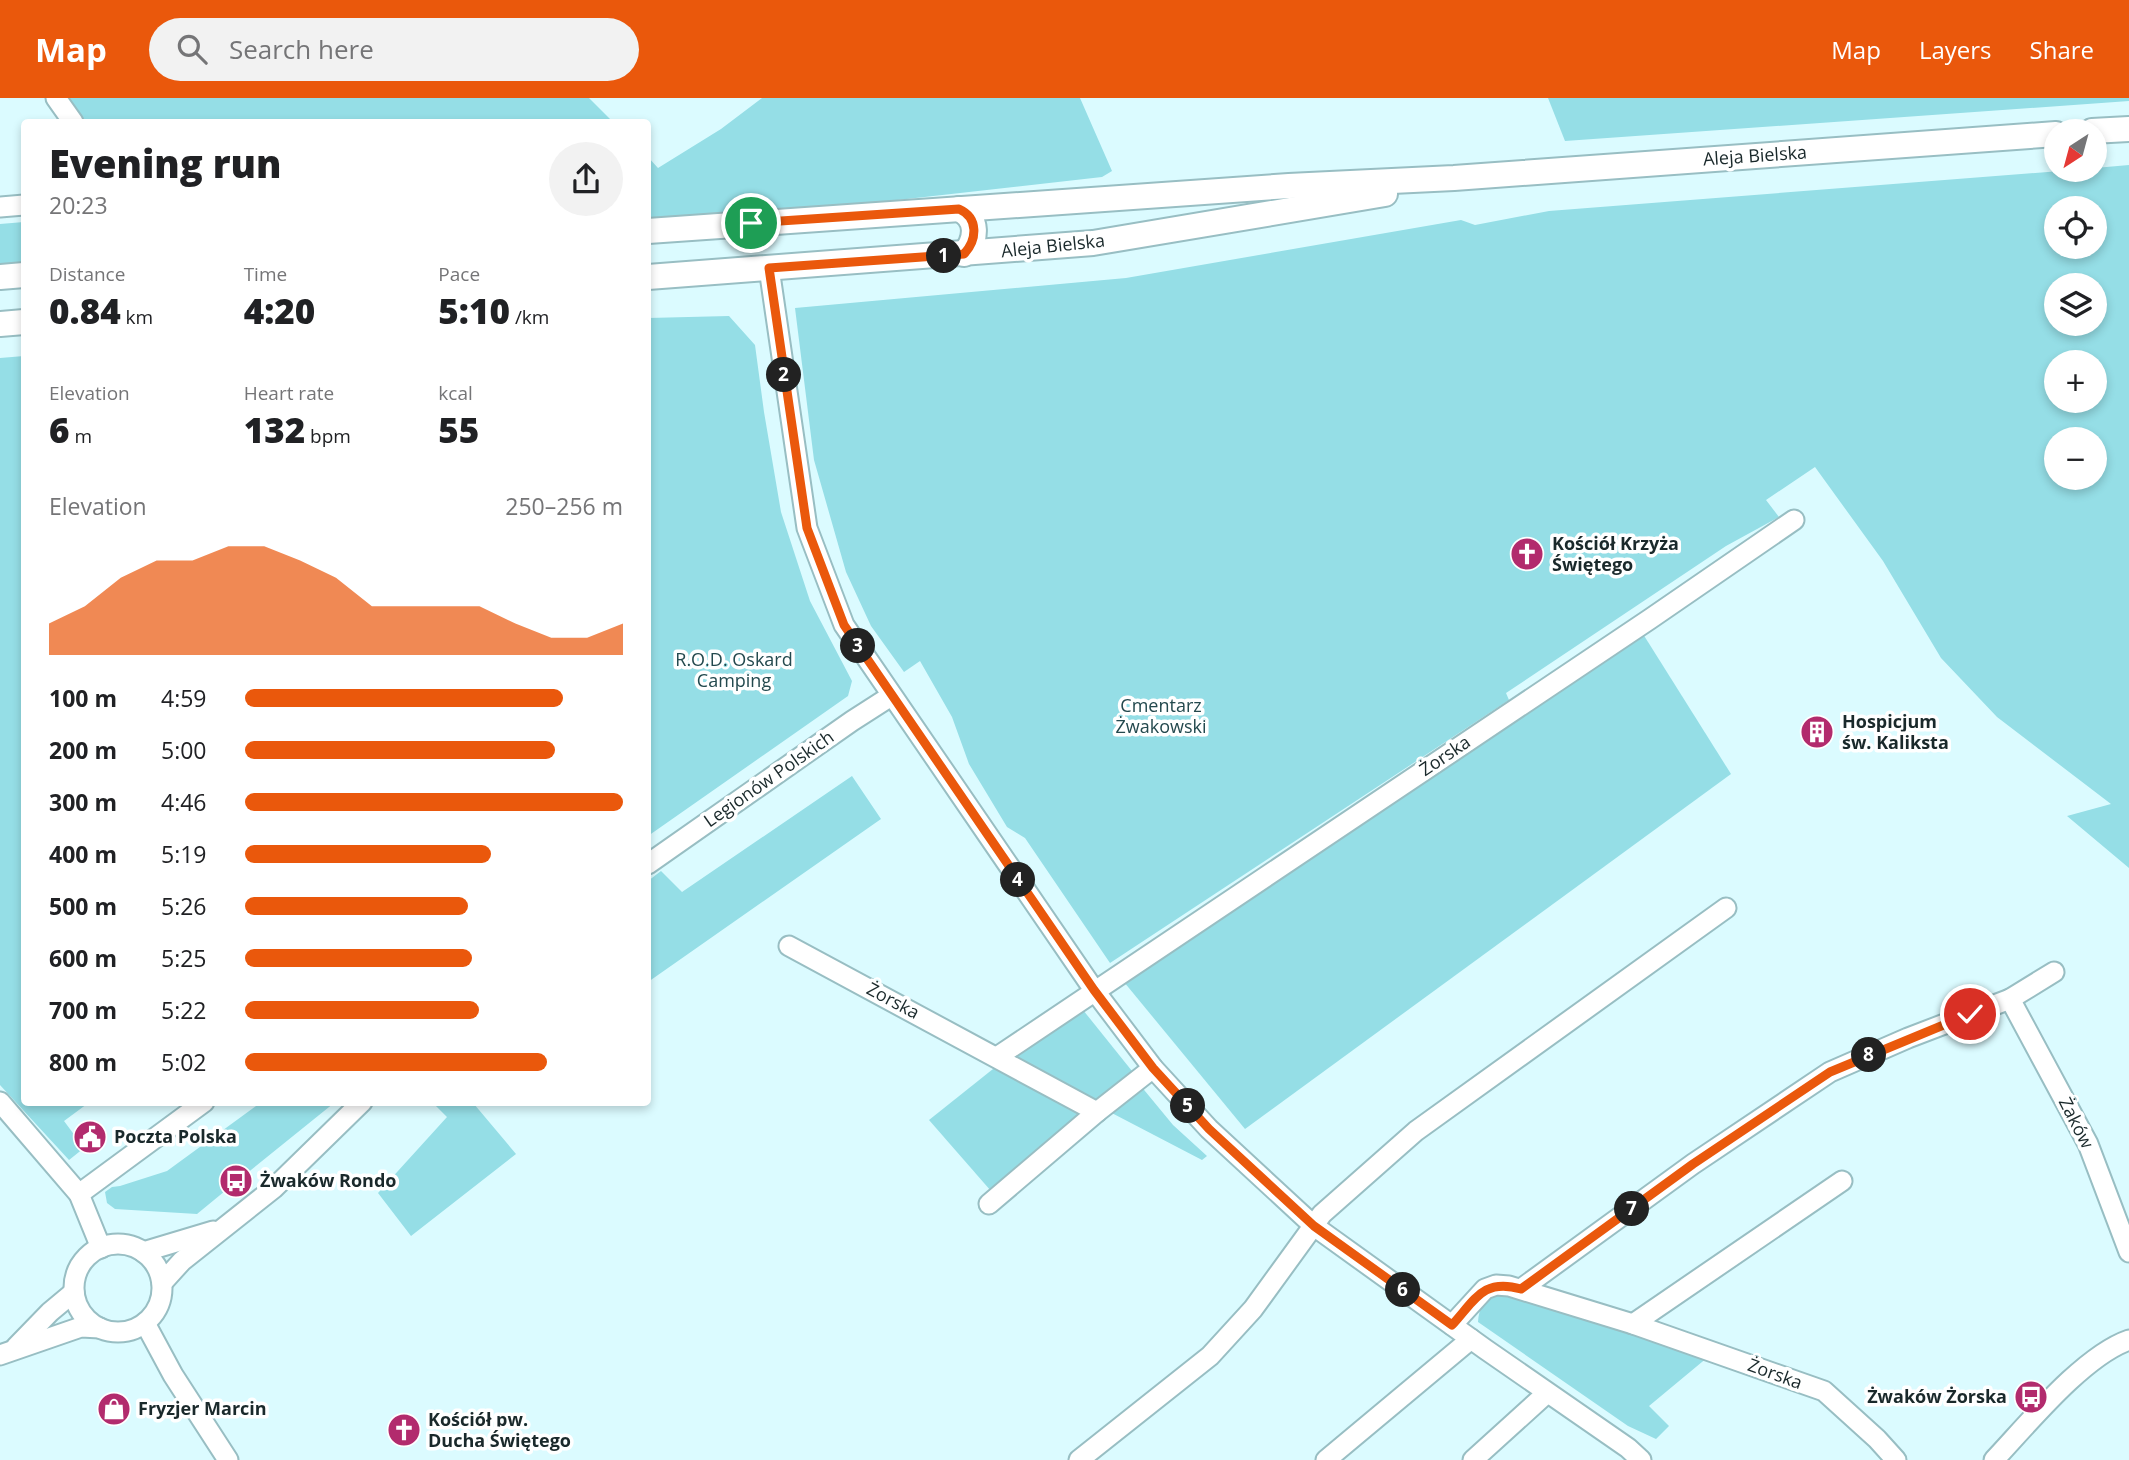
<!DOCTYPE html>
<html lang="en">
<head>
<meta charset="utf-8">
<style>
  body { margin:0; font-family:"Open Sans",sans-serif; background:#f2f2f2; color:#202124; height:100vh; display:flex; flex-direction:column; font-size:26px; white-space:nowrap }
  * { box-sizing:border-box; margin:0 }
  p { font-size:23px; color:#757577 }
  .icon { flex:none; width:38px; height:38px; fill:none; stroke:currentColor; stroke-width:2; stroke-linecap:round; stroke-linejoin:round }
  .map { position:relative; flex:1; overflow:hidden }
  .sheet { position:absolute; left:21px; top:21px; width:630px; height:987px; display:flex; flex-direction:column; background:#fff; border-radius:7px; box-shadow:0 4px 10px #0003 }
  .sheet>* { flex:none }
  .needle { width:46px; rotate:216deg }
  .controls { position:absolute; left:2044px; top:21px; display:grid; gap:14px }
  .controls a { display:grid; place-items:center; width:63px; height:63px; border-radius:50%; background:#fff; box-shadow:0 4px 10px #0003; font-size:35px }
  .pin { position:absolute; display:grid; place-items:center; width:60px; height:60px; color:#fff; margin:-30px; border:4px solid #fff; border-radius:50%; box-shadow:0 2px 7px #0007 }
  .km { position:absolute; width:35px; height:35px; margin:-18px; border-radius:50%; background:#222; color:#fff; font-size:19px; line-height:35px; text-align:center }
  .round { display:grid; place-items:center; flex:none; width:74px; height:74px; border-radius:37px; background:#f2f2f2 }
  .summary { display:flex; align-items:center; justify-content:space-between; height:119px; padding:0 28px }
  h1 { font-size:38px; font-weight:800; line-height:52px }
  .stats { display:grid; grid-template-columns:repeat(3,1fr); gap:10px; height:119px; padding:7px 28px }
  .stats div { display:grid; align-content:center }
  .stats b { font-size:35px; font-weight:800 }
  .stats small { font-size:19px; font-weight:400 }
  .stats p { font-size:19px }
  .chart { height:196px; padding:14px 28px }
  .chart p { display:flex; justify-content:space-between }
  .chart svg { width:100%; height:126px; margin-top:7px; fill:#ea580c; opacity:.7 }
  ul { padding:0 28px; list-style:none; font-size:23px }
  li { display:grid; grid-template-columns:112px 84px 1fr; align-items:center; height:52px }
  li i { height:18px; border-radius:9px; background:#ea580c }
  header { display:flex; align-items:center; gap:42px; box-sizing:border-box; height:98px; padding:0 35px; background:#ea580c; color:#fff }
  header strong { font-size:33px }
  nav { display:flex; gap:38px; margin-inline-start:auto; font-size:24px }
  .search { width:490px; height:63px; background:#f2f2f2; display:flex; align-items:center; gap:18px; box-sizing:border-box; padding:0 24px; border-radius:38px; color:#757577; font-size:26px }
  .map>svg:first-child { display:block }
  .green { fill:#95dee6; fill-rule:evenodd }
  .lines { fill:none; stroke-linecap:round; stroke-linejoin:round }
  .minor-casing { stroke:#98bec3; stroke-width:23 }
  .tertiary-casing { stroke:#98bec3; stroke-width:28 }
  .minor { stroke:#fff; stroke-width:19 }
  .tertiary { stroke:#fff; stroke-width:24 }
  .route-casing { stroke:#fff; stroke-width:14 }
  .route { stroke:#ea580c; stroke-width:9 }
  .labels { text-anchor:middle; stroke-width:7; stroke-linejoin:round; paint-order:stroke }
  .street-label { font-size:18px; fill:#1a292b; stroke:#fff }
  .poi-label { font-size:18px; font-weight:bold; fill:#1a292b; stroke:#fff; text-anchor:start }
  .park-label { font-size:18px; fill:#23494e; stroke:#fff }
</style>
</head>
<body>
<header>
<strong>Map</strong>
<div class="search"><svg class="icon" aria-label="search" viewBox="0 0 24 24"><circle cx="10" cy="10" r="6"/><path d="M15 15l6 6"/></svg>Search here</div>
<nav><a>Map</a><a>Layers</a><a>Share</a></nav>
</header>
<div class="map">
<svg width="2129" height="1362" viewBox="0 0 2129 1362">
  <rect width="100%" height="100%" fill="#dbfbff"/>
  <g class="green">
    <path d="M59,0h530l24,24h-537z"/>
    <path d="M762,0h318l32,73 -10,6 -356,40 -98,6v-66l10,11 63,-39z"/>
    <path d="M1548,0h581v3l-564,40z"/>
    <path d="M2129,67v703l-62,-52 44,-12 -114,-87 -56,-59 -58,-97 -68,-94 -49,33 13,17 -53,29 -220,147 3,7 -399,263 -85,-125 -18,-11 -38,-63 -17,-47 -32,-56 -16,11 -33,-46 -25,-54 -32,-112 -19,-152 331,-30 335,-58 14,5 74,-14 524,-41h22v-2zM2056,110h39v39h-39zM2056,187h39v39h-39zM2056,264h39v39h-39zM2056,341h39v39h-39z"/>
    <path d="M24,124v42l-24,2v-42z"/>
    <path d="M729,218l26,29 9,67 17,100 29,89 42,80 -4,15 -200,140v-518z"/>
    <path d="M24,258v746l62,1 1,1 -23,17 20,27 -15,12 -69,-75v-727z"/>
    <path d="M1643,536l88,140 -486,355 -121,-147z"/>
    <path d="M852,678l29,43 -233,163v-101l13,-10 21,21z"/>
    <path d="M1079,907l57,71 -39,29 -90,-49z"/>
    <path d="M998,967l88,48 -95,78 -62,-71z"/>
    <path d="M1140,987l33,40 34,31 -5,4 -96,-50z"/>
    <path d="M260,1005h74l-88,71 -2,-4 -21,16 2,5 -28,23 -82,-5 -8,-6 -2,-11 7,-5 8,-1 47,-15z"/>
    <path d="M433,1005h43l-2,1 42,50 -105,82 -33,-43 69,-76z"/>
    <path d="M1496,1195h20l192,64 -59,49 20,20 -13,13 -28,-13 -150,-104c1,-15 6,-21 18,-29z"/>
  </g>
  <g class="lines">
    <defs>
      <g id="minor">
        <path d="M56,0l17,24"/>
        <path d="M0,109l24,-2"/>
        <path d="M769,170l38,260 37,97 250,365 59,78 56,61 105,97 171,123 143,99 13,12"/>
        <path d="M648,766l204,-143 39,-25"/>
        <path d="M789,848l308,166"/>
        <path d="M2010,901l78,145 41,108"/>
        <path d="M997,959l653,-438 144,-99"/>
        <path d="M0,1004l79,92 22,54"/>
        <path d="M79,1096l125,-92"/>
        <path d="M989,1106l108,-92 56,-44"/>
        <circle cx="118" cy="1190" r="44"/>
        <path d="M143,1154l70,-21"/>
        <path d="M162,1185l20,-22 92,-73 88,-86"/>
        <path d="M1521,1191l172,-125 137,-92 78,-34 102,-39 44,-27"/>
        <path d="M145,1225l28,52 55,85"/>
        <path d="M1633,1226l209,-143"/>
        <path d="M1452,1227l33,-36 11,-4 13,1 124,38 191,67 53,48 19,21"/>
        <path d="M16,1249l34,-35 24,-20"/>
        <path d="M0,1257l81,-28 19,1"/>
        <path d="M1079,1362l131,-104 43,-47 69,-95 94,-83 310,-223"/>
        <path d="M1326,1362l145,-121"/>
        <path d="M1473,1362l74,-67"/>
        <path d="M1994,1362c34,-36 89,-104 135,-120"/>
      </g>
      <g id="tertiary">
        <path d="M2092,33l37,-2"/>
        <path d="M959,111c20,9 18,31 5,45"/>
        <path d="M648,133l641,-45 165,-8 602,-44"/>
        <path d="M0,179l24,-2"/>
        <path d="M648,179l445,-34 292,-49"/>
        <path d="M0,226l24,-2"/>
      </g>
    </defs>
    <use href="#minor" class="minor-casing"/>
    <use href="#tertiary" class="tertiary-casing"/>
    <use href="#minor" class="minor"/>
    <use href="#tertiary" class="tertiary"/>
  </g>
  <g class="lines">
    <defs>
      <path id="route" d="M751,125l208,-14c20,9 18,31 5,45l-195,14 38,260 37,97 250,365 59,78 56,61 105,97 138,99c23,-25 31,-47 69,-36l172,-125 137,-92 140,-58"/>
    </defs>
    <use href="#route" class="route-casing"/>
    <use href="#route" class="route"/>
  </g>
  <defs>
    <symbol id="church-disc" viewBox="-11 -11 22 22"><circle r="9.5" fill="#b22b6d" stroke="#fff"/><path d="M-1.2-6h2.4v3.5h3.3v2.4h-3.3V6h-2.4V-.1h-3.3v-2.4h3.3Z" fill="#fff"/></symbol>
    <symbol id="building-disc" viewBox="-11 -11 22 22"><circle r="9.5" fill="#b22b6d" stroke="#fff"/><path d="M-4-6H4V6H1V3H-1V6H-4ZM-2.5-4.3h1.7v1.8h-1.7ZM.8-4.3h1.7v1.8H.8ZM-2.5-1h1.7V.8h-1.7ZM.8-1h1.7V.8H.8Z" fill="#fff"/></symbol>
    <symbol id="civic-disc" viewBox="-11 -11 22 22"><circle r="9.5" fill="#b22b6d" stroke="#fff"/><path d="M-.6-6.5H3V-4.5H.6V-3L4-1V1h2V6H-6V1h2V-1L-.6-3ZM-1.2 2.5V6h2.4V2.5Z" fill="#fff"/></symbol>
    <symbol id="bus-disc" viewBox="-11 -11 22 22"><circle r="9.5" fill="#b22b6d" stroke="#fff"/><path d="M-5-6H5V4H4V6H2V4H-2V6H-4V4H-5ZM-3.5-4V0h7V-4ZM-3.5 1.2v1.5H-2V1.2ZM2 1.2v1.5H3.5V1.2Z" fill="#fff"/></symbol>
    <symbol id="shop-disc" viewBox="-11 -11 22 22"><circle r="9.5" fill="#b22b6d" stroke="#fff"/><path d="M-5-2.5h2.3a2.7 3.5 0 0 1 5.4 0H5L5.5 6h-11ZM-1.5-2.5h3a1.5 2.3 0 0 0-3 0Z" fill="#fff"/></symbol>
  </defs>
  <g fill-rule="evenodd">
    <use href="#church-disc" x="1508" y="437" width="38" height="38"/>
    <use href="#building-disc" x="1798" y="615" width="38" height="38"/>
    <use href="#civic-disc" x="71" y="1020" width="38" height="38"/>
    <use href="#bus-disc" x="217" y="1064" width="38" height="38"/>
    <use href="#bus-disc" x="2012" y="1280" width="38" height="38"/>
    <use href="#shop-disc" x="95" y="1292" width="38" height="38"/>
    <use href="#church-disc" x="385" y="1313" width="38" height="38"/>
  </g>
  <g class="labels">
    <g class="street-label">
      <text transform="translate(1755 58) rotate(-4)" y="6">Aleja Bielska</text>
      <text transform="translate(1053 148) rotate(-6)" y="6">Aleja Bielska</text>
      <text transform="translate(1445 658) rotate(-34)" y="6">Żorska</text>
      <text transform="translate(769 681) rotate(-35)" y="6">Legionów Polskich</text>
      <text transform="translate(893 903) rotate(28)" y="6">Żorska</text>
      <text transform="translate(2076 1025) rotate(63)" y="6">Żaków</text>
      <text transform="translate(1775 1276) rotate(20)" y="6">Żorska</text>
    </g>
    <g class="poi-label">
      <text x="1552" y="452">Kościół Krzyża<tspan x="1552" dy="21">Świętego</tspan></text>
      <text x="1842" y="630">Hospicjum<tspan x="1842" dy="21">św. Kaliksta</tspan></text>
      <text x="114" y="1045">Poczta Polska</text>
      <text x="260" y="1089">Żwaków Rondo</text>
      <text x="2007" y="1305" text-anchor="end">Żwaków Żorska</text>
      <text x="138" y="1317">Fryzjer Marcin</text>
      <text x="428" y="1328">Kościół pw.<tspan x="428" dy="21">Ducha Świętego</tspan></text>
    </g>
    <g class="park-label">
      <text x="734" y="568">R.O.D. Oskard<tspan x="734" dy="21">Camping</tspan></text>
      <text x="1161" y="614">Cmentarz<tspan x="1161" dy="21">Żwakowski</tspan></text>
    </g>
  </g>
</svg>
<div class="controls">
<a><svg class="needle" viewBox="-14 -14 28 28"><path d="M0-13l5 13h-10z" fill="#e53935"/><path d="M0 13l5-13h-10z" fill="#757577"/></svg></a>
<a><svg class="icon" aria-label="locate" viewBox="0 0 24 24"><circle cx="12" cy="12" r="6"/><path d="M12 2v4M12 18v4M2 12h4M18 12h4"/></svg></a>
<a><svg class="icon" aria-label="layers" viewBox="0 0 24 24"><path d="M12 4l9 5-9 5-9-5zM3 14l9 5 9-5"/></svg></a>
<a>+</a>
<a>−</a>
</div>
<div class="pin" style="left:751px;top:125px;background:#1e9e55"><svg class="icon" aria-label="arrive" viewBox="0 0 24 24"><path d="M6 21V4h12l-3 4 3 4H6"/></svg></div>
<div class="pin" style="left:1970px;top:916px;background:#d93025"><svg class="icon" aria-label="check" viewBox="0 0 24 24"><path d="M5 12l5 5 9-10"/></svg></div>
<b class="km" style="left:944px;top:158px">1</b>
<b class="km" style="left:784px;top:277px">2</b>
<b class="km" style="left:858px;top:548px">3</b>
<b class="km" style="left:1018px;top:782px">4</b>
<b class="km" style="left:1188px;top:1008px">5</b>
<b class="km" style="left:1403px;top:1192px">6</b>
<b class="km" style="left:1632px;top:1111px">7</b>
<b class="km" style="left:1869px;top:957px">8</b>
<section class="sheet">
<div class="summary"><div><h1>Evening run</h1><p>20:23</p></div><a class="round"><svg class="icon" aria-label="share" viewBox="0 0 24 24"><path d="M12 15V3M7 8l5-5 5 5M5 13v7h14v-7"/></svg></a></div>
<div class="stats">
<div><p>Distance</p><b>0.84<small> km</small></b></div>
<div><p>Time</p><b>4:20</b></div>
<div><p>Pace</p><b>5:10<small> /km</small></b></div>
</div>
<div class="stats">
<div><p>Elevation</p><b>6<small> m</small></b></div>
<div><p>Heart rate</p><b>132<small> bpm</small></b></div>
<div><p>kcal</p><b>55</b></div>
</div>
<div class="chart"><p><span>Elevation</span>250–256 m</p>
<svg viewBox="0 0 160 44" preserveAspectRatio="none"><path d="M0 44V33L10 27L20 17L30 11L40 11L50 6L60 6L70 11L80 17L90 27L100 27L110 27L120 27L130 33L140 38L150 38L160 33V44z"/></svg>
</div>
<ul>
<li><b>100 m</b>4:59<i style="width:84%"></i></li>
<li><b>200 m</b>5:00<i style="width:82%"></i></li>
<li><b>300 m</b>4:46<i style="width:100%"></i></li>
<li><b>400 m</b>5:19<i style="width:65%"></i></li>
<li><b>500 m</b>5:26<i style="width:59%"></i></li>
<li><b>600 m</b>5:25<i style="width:60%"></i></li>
<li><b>700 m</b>5:22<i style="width:62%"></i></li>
<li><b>800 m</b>5:02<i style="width:80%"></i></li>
</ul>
</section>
</div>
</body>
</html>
